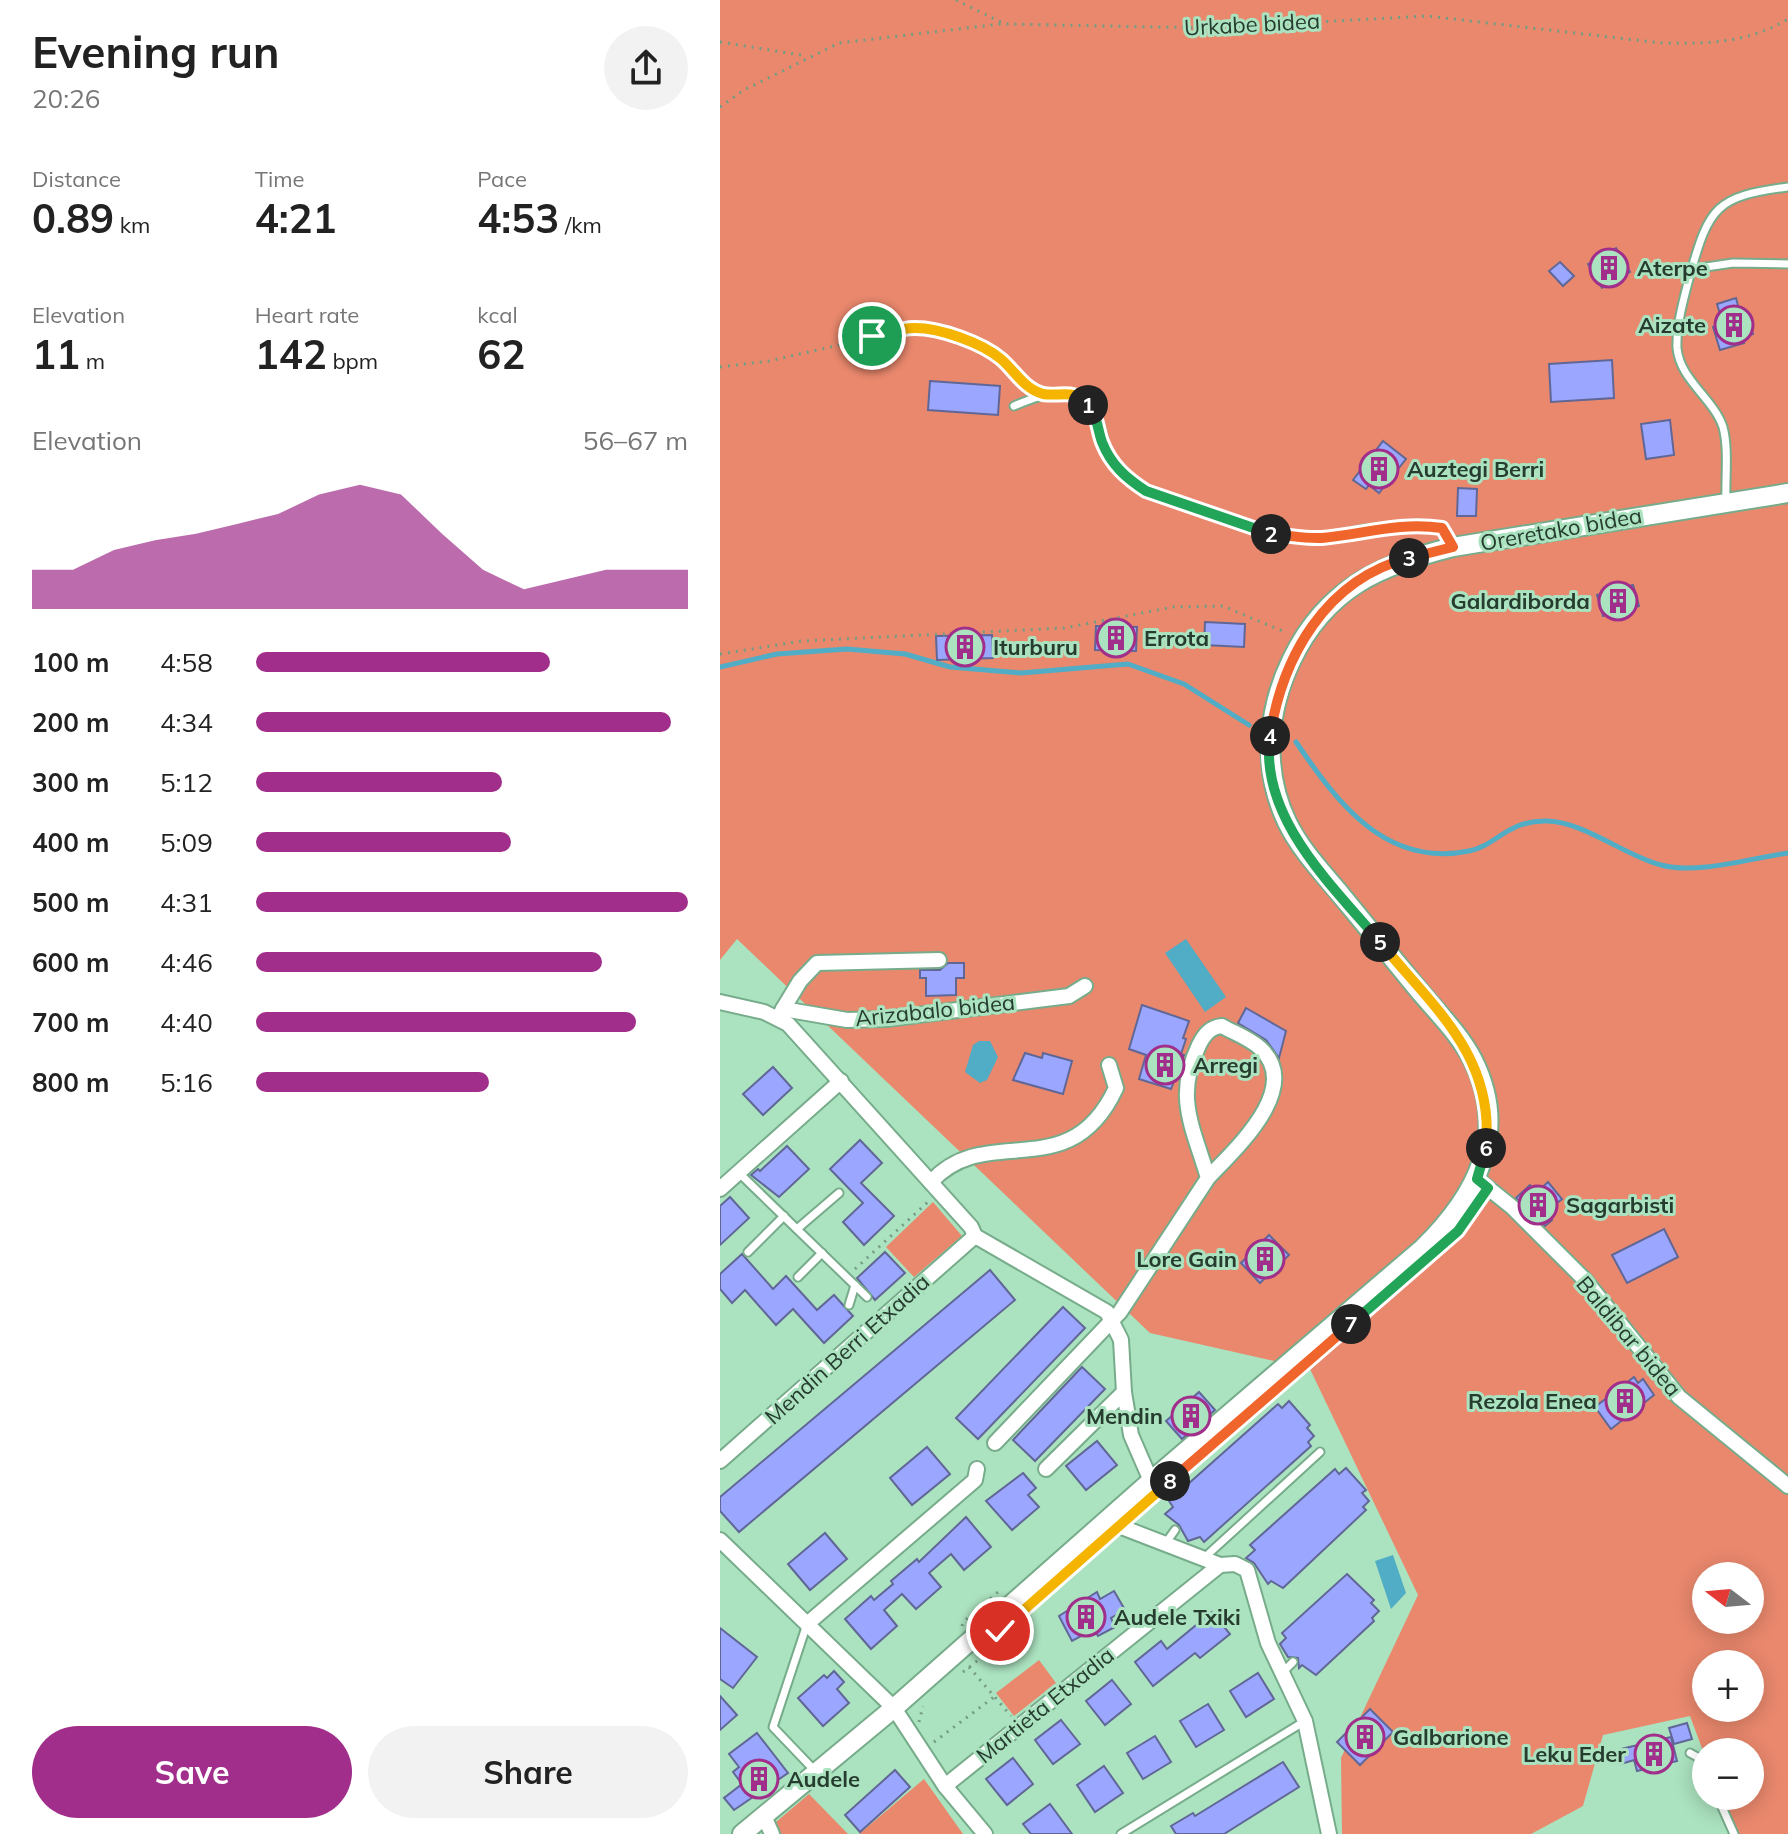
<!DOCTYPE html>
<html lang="en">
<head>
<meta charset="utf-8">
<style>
  body { margin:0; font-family:Mulish,sans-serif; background:#f2f2f2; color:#222; height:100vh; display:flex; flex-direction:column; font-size:30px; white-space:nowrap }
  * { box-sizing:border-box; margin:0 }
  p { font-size:26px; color:#767676 }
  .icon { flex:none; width:44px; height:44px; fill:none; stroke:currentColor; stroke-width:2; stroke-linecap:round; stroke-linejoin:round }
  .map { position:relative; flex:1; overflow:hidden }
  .sheet { display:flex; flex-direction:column; background:#fff; width:720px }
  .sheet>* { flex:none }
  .needle { width:52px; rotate:286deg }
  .fabs { position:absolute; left:972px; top:1562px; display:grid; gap:16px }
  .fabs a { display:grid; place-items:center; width:72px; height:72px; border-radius:50%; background:#fff; box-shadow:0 4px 20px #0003; font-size:40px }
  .pin { position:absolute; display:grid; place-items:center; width:68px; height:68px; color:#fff; margin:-34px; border:4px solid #fff; border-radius:50%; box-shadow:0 2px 8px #0007 }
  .km { position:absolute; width:40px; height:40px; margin:-20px; border-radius:50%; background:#222; color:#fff; font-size:22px; line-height:40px; text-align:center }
  .round { display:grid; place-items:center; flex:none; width:84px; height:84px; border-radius:42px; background:#f2f2f2 }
  .summary { display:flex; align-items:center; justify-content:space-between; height:136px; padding:0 32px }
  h1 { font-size:44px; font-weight:700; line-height:60px }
  .metrics { display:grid; grid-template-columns:repeat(3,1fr); gap:12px; height:136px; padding:8px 32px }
  .metrics div { display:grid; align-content:center }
  .metrics b { font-size:40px; font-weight:700 }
  .metrics small { font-size:22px; font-weight:400 }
  .metrics p { font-size:22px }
  .chart { height:224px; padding:16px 32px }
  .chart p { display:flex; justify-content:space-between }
  .chart svg { width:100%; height:144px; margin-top:8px; fill:#a02e8a; opacity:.7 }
  .primary-button { display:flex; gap:16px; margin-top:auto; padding:16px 32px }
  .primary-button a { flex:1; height:92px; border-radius:48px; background:#a02e8a; color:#fff; font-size:32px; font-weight:700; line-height:92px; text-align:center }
  .primary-button a+a { background:#f2f2f2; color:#222 }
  ul { padding:0 32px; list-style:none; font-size:26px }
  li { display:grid; grid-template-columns:128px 96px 1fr; align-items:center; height:60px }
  li i { height:20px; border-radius:10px; background:#a02e8a }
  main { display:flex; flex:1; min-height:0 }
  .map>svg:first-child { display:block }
  .green { fill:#e9886d; fill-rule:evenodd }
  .water { fill:#50adc5 }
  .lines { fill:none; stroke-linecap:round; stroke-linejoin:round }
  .stream { stroke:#50adc5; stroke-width:5 }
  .building { fill:#9ba7fe; stroke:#606797; stroke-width:2 }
  .service-casing { stroke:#77ac8b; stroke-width:11 }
  .minor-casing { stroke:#77ac8b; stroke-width:18 }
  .secondary-casing { stroke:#77ac8b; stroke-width:22 }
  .path { stroke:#739d83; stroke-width:3; stroke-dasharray:2 6; stroke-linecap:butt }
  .service { stroke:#fff; stroke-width:7 }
  .minor { stroke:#fff; stroke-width:14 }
  .secondary { stroke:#fff; stroke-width:18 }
  .split-1-casing { stroke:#fff; stroke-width:16 }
  .split-2-casing { stroke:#fff; stroke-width:16 }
  .split-3-casing { stroke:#fff; stroke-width:16 }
  .split-4-casing { stroke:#fff; stroke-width:16 }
  .split-5-casing { stroke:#fff; stroke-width:16 }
  .split-6-casing { stroke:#fff; stroke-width:16 }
  .split-7-casing { stroke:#fff; stroke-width:16 }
  .split-8-casing { stroke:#fff; stroke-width:16 }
  .split-9-casing { stroke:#fff; stroke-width:16 }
  .split-1 { stroke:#f5b400; stroke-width:10 }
  .split-2 { stroke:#22a559; stroke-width:10 }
  .split-3 { stroke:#f0652b; stroke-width:10 }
  .split-4 { stroke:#f0652b; stroke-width:10 }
  .split-5 { stroke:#22a559; stroke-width:10 }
  .split-6 { stroke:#f5b400; stroke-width:10 }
  .split-7 { stroke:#22a559; stroke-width:10 }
  .split-8 { stroke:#f0652b; stroke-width:10 }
  .split-9 { stroke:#f5b400; stroke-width:10 }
  .labels { text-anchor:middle; stroke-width:6; stroke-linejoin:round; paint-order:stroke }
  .street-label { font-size:22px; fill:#263c2f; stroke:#abe2bf }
  .poi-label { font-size:22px; font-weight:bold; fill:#263c2f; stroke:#abe2bf; text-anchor:start }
</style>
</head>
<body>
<main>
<section class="sheet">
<div class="summary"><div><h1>Evening run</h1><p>20:26</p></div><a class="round"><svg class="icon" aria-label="share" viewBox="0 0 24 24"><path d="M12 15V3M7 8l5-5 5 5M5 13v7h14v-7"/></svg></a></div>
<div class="metrics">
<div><p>Distance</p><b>0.89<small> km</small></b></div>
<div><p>Time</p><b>4:21</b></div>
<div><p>Pace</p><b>4:53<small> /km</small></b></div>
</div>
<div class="metrics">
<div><p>Elevation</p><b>11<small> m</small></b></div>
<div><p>Heart rate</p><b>142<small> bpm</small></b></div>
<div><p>kcal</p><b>62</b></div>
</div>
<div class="chart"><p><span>Elevation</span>56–67 m</p>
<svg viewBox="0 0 160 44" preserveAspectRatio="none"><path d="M0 44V32L10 32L20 26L30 23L40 21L50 18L60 15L70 9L80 6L90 9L100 21L110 32L120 38L130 35L140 32L150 32L160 32V44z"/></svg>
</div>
<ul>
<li><b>100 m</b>4:58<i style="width:68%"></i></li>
<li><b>200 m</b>4:34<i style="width:96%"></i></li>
<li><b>300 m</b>5:12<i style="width:57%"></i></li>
<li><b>400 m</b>5:09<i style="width:59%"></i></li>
<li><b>500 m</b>4:31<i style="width:100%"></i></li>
<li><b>600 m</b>4:46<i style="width:80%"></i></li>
<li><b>700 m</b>4:40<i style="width:88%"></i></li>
<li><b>800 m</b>5:16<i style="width:54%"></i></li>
</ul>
<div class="primary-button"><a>Save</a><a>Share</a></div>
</section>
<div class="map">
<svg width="1068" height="1834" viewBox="0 0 1068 1834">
  <rect width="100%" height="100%" fill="#abe2bf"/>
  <g class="green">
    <path d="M0,0h1068v1834h-54l-14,-38h30v-44h-44v7l-16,-43 -87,19 -20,71 -52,28h-189l-1,-76 77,-163 -108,-226 -160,-36 -413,-394 -17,21zM986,1576h44v44h-44zM986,1664h44v44h-44z"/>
    <path d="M213,1202l29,34 -48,41 -28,-30z"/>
    <path d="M319,1660l17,23 -42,33 -18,-23z"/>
    <path d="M204,1779l39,55h-104z"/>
    <path d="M89,1794l39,40h-86z"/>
  </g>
  <g class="water">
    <path d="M466,939l40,58 -21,15 -40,-59z"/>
    <path d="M259,1041h11l8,16 -11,23 -7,3 -15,-11 8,-27z"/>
    <path d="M673,1555l13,38 -15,16 -16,-48z"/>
  </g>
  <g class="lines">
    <g class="stream">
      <path d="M0,667l57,-13 70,-5 58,5 45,13 71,6 107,-9 56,20 65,41"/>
      <path d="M576,742c41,60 89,126 173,109 27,-5 38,-31 78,-30 38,1 78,35 114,44 36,10 90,-7 127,-12"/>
    </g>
  </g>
  <g class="building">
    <path d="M896,248l14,24 -28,16 -14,-24z"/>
    <path d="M840,262l14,14 -11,10 -14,-15z"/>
    <path d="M1016,298l6,23 7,-2 4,15 -11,3 2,6 -24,7 -7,-23 10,-3 -6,-20z"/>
    <path d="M892,360l2,38 -63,4 -2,-38z"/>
    <path d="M210,381l70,5 -2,29 -70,-5z"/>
    <path d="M950,420l4,35 -28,4 -5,-35z"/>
    <path d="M663,441l23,18 -27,34 -10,-8 -3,4 -13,-9z"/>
    <path d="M738,488l19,1 -1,27h-19z"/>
    <path d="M913,585l6,21 -36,10 -6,-21z"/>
    <path d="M485,622l40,2 -1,23 -40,-2z"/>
    <path d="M376,626l41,1 -1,24 -41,-1z"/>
    <path d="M272,635l1,23 -56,2 -1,-24z"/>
    <path d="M228,963h16v15h-8v17l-30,1v-18h-6v-8h20z"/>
    <path d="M422,1005l47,16 -6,17 3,1 -5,15 3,1 -13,34 -32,-10 7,-24 -17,-6z"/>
    <path d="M526,1008l40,23 -7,27 -13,-18 -28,-17z"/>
    <path d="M305,1053l17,5 1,-5 29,8 -9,33 -50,-14z"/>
    <path d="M53,1067l19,21 -29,27 -20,-21z"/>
    <path d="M140,1140l22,23 -21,20 33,33 -30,29 -21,-23 20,-19 -33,-34z"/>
    <path d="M67,1146l22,23 -30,28 -28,-22 7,-6 2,2z"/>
    <path d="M828,1182l14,17 -16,13 6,8 -7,6 -29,-28 14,-13 6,8z"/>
    <path d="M10,1197l19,21 -29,27v-39z"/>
    <path d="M944,1229l14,28 -51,26 -15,-28z"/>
    <path d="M549,1235l20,20 -29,28 -19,-20z"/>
    <path d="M165,1252l20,21 -30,27 -18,-22z"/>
    <path d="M22,1254l31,35 13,-13 31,34 17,-15 19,21 -29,27 -31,-34 -17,16 -31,-35 -13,13 -12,-14v-15z"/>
    <path d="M270,1270l25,30 -276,232 -19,-21v-14z"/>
    <path d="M343,1307l22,21 -107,111 -22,-21z"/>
    <path d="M362,1367l23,22 -70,72 -22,-21z"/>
    <path d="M914,1377l4,6 5,-4 11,16 -43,34 -16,-22z"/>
    <path d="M479,1392l16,18 -33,29 -16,-18z"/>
    <path d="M569,1401l21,24 -3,3 7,8 -6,6 3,4 -107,96 -4,-5 -12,4 -9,-16 -14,-11 8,-7 -4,-6 109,-97 4,4z"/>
    <path d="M377,1441l20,24 -31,25 -20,-24z"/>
    <path d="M207,1447l23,27 -38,31 -22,-27z"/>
    <path d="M626,1468l20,22 -4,3 7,8 -6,6 3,3 -83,78 -12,-7 -3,3 -14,-21 -8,-5 9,-8 -5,-5 85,-76 4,5z"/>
    <path d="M303,1473l13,15 -8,7 11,12 -27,23 -26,-29z"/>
    <path d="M246,1517l25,30 -27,23 -13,-16 -22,19 12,14 -25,22 -14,-15 -18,16 13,16 -26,23 -26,-30 26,-23 3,4 19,-16 -2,-3 26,-22 2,3z"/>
    <path d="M105,1533l22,26 -37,31 -22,-26z"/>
    <path d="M627,1574l27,26 -3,3 8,8 -7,7 2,3 -58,54 -14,-10 -3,3 -1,-10 -10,-1 -8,-13 6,-6 -4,-5z"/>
    <path d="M394,1591l11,19 -14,8 4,9 -17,9 -4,-7 -22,12 -13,-25 38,-24 3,7z"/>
    <path d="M492,1612l18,22 -30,24 -5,-5 -42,33 -18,-24 26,-21 6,8z"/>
    <path d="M0,1628l37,29 -24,31 -13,-9z"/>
    <path d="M114,1671l10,11 -7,7 12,14 -26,23 -25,-28 26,-23 3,3z"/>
    <path d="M538,1673l16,26 -28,18 -16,-26z"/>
    <path d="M392,1680l19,24 -26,21 -19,-24z"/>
    <path d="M0,1696l17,19 -17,15z"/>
    <path d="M488,1704l16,26 -28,17 -16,-26z"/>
    <path d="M650,1709l23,23 -33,33 -23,-23z"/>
    <path d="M341,1720l19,24 -27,20 -18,-24z"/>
    <path d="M967,1723l5,16 -18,5 -5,-16z"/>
    <path d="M37,1733l31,40 -54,37 -10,-12 18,-14 -9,-12 6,-5 -10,-13z"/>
    <path d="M435,1736l16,26 -28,17 -16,-26z"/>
    <path d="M951,1737l6,24 -40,10 -3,-11 -13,4 -4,-14z"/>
    <path d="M293,1758l20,26 -26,21 -21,-26z"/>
    <path d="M563,1762l16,25 -75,47h-48l-5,-8 22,-13 2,3z"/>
    <path d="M384,1766l19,27 -28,19 -18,-27z"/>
    <path d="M175,1770l15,17 -50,45 -15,-17z"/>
    <path d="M330,1804l22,30h-41l-8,-10z"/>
  </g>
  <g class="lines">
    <defs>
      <g id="service">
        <path d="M972,269l41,-6 55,1"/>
        <path d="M294,406c28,-12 64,-26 82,10 9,16 7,37 20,52 8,9 20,16 30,23l120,43 55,4 44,-9 53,-5 24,4 10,17"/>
        <path d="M1006,501c-1,-23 3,-51 -3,-74 -10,-29 -43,-47 -46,-79 -1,-23 7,-50 13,-73 19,-68 26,-79 98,-88"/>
        <path d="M18,1172l129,125"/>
        <path d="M77,1229l42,-36"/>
        <path d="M28,1252l36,-36"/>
        <path d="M78,1277l24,-24"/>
        <path d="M129,1305l6,-20"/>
        <path d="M445,1544l10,-14"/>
        <path d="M484,1558l116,-106"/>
        <path d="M87,1624l-34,103 43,45"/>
        <path d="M562,1673l11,-11"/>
        <path d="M970,1753l11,6 5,12"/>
        <path d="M997,1796l17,38"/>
        <path d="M401,1834l184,-113"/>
      </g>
      <g id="minor">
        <path d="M0,1002l44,10 24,12 183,203 4,9 132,76 14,28 3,52 7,43 20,46"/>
        <path d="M63,1009l17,-28 17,-18 122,-3"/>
        <path d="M59,1017l4,-8 64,11 39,-1 183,-23 16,-10"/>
        <path d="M757,1179l35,28 72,72 95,118 109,89"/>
        <path d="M211,1182c56,-62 138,7 185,-94l-7,-23"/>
        <path d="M0,1189l121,-108"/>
        <path d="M275,1443l125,-131 88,-134c-15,-51 -34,-81 -9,-133 5,-10 11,-18 23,-19 12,7 27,12 38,22 44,40 -26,102 -52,130"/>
        <path d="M0,1461l255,-225"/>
        <path d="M326,1469l78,-77"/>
        <path d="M386,1521l114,44 15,-1 12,6 21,73 37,78 24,113"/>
        <path d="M0,1540l174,168 51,78 40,48"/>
        <path d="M87,1624l168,-144 2,-11"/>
        <path d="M225,1786l275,-221"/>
        <path d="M44,1816l8,18"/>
      </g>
      <path id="secondary" d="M22,1834l152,-126 257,-227 272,-233c53,-52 87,-115 50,-188 -13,-25 -34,-46 -52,-67 -28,-34 -56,-69 -84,-103 -18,-21 -38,-43 -50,-68 -25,-52 -20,-112 5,-163 35,-72 89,-94 161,-112l335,-54"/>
    </defs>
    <use href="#service" class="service-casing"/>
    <use href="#minor" class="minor-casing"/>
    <use href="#secondary" class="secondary-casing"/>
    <g class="path">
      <path d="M236,0l49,24 204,4 218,-12 235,27c46,1 86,0 126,-24"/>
      <path d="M0,42l87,14"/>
      <path d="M0,107l24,-17 95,-47 162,-19"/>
      <path d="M0,367l49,-6 145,-33 19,3 52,19 46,36"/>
      <path d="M0,654l82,-13 262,-13 109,-21 50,-1 64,27"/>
      <path d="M135,1269l74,-68"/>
      <path d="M242,1626l1,-4 35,-30"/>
      <path d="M249,1667l42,49"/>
      <path d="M243,1672l28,-22 4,-8"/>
      <path d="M199,1722l4,-16"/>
      <path d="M214,1742l60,-45"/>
    </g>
    <use href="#service" class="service"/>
    <use href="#minor" class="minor"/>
    <use href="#secondary" class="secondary"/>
  </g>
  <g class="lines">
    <defs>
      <path id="split-1" d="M152,336c14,-3 29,-8 43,-8 25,0 67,15 86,31 14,12 23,30 42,35 17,3 32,-6 45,11"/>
      <path id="split-2" d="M368,405c10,12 9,23 14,37 9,23 24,36 44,49l125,43"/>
      <path id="split-3" d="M551,534c16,1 35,5 51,4 43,-4 76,-16 120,-10l11,19 -44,11"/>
      <path id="split-4" d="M550,736c12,-79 56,-157 139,-178"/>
      <path id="split-5" d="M550,736c-11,82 63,150 110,206"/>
      <path id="split-6" d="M660,942c53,65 115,114 106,206"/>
      <path id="split-7" d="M631,1324l107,-93 30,-43 -11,-9 9,-31"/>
      <path id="split-8" d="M450,1481l181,-157"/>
      <path id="split-9" d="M280,1631l170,-150"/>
    </defs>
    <use href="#split-1" class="split-1-casing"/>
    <use href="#split-2" class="split-2-casing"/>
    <use href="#split-3" class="split-3-casing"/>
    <use href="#split-4" class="split-4-casing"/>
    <use href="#split-5" class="split-5-casing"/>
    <use href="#split-6" class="split-6-casing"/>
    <use href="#split-7" class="split-7-casing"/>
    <use href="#split-8" class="split-8-casing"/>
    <use href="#split-9" class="split-9-casing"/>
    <use href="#split-1" class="split-1"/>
    <use href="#split-2" class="split-2"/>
    <use href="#split-3" class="split-3"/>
    <use href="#split-4" class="split-4"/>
    <use href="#split-5" class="split-5"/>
    <use href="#split-6" class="split-6"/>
    <use href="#split-7" class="split-7"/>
    <use href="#split-8" class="split-8"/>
    <use href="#split-9" class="split-9"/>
  </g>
  <defs>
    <symbol id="building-ring" viewBox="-11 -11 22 22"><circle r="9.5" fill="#abe2bf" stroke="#a02e8a" stroke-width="1.5"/><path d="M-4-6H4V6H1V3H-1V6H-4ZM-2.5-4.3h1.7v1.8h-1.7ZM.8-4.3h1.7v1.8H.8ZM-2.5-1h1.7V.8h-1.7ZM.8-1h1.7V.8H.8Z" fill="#a02e8a"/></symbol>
  </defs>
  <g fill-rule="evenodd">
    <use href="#building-ring" x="867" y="246" width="44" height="44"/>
    <use href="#building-ring" x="992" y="303" width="44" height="44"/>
    <use href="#building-ring" x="637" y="447" width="44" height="44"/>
    <use href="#building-ring" x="876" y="579" width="44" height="44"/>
    <use href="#building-ring" x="374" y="616" width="44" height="44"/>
    <use href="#building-ring" x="223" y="625" width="44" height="44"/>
    <use href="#building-ring" x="423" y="1043" width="44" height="44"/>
    <use href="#building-ring" x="796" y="1183" width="44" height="44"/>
    <use href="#building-ring" x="523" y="1237" width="44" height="44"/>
    <use href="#building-ring" x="883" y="1379" width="44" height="44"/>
    <use href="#building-ring" x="449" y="1394" width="44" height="44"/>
    <use href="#building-ring" x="344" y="1595" width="44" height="44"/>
    <use href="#building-ring" x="623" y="1715" width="44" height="44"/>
    <use href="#building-ring" x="912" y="1732" width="44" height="44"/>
    <use href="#building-ring" x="17" y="1757" width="44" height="44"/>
  </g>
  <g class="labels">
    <g class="street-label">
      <text transform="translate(532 24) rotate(-3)" y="8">Urkabe bidea</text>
      <text transform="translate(841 529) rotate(-10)" y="8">Oreretako bidea</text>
      <text transform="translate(215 1010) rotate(-6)" y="8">Arizabalo bidea</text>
      <text transform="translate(909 1336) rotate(50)" y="8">Baldibar bidea</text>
      <text transform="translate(127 1349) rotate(-42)" y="8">Mendin Berri Etxadia</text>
      <text transform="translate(325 1705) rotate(-39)" y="8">Martieta Etxadia</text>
    </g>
    <g class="poi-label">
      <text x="917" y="276">Aterpe</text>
      <text x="986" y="333" text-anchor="end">Aizate</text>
      <text x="687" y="477">Auztegi Berri</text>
      <text x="870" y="609" text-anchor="end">Galardiborda</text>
      <text x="424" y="646">Errota</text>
      <text x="273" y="655">Iturburu</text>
      <text x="473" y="1073">Arregi</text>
      <text x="846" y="1213">Sagarbisti</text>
      <text x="517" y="1267" text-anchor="end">Lore Gain</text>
      <text x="877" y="1409" text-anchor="end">Rezola Enea</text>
      <text x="443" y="1424" text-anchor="end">Mendin</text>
      <text x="394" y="1625">Audele Txiki</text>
      <text x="673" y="1745">Galbarione</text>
      <text x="906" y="1762" text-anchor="end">Leku Eder</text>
      <text x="67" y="1787">Audele</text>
    </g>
  </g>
</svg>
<div class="fabs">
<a><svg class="needle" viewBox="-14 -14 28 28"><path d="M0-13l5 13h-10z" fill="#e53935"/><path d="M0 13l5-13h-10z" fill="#767676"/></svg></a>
<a>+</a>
<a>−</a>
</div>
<div class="pin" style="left:152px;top:336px;background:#1e9e55"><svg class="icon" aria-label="arrive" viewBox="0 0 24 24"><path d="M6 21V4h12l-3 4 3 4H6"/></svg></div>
<div class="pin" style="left:280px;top:1631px;background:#d93025"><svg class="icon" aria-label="check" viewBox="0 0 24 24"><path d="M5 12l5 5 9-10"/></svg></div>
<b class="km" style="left:368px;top:405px">1</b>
<b class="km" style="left:551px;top:534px">2</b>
<b class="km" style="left:689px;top:558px">3</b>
<b class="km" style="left:550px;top:736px">4</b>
<b class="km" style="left:660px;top:942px">5</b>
<b class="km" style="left:766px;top:1148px">6</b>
<b class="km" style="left:631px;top:1324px">7</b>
<b class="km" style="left:450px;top:1481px">8</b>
</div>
</main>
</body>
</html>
